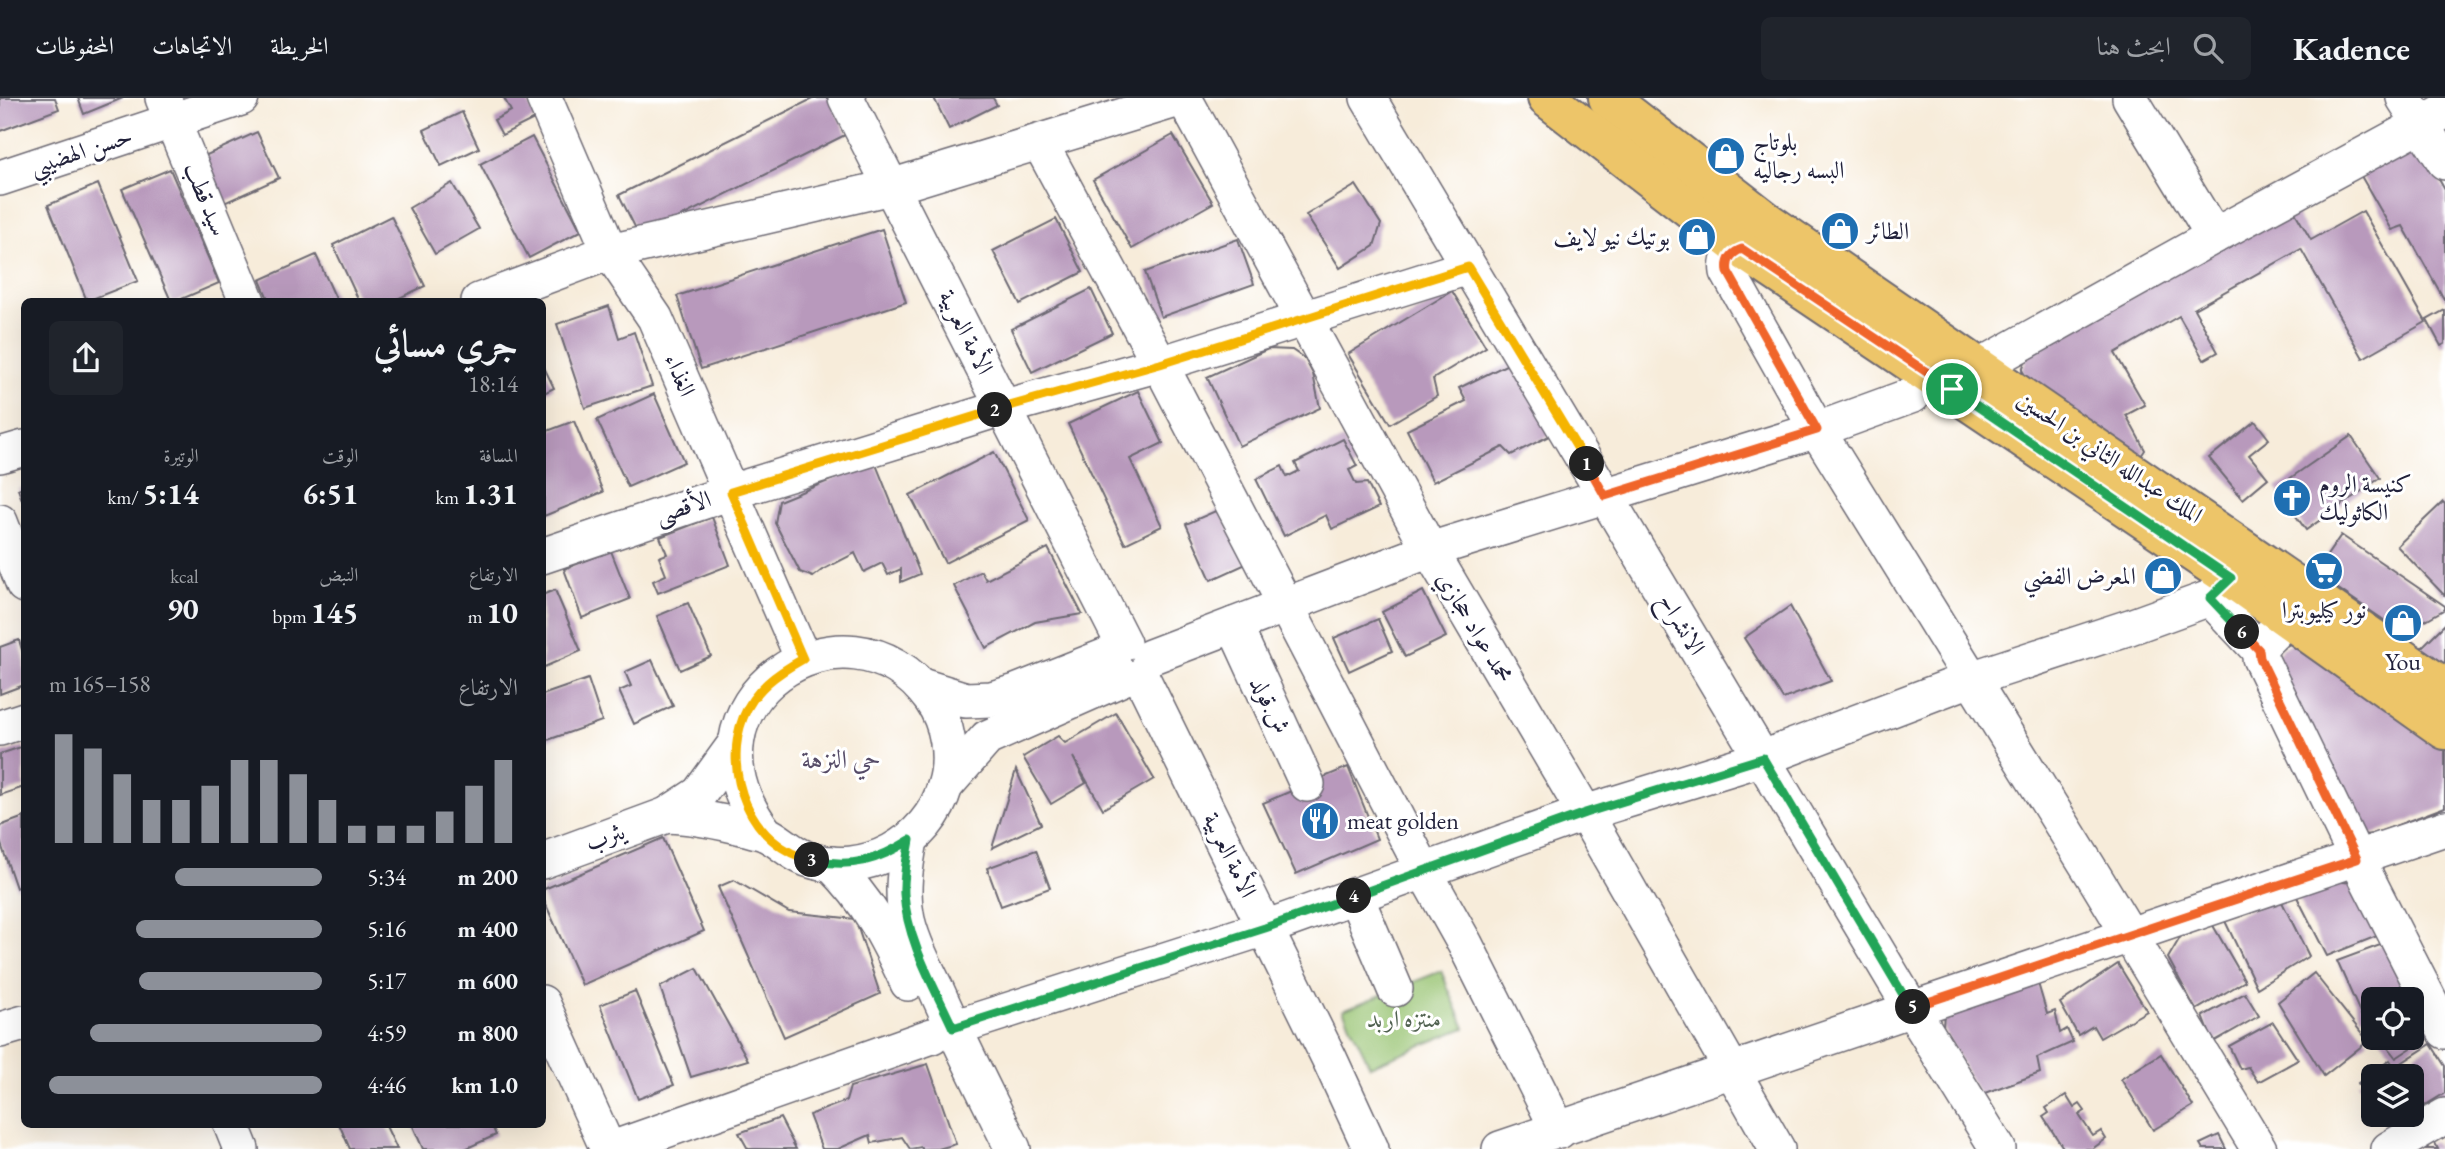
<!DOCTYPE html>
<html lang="ar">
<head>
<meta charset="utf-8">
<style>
  body { margin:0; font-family:"EB Garamond",Amiri,serif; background:#20242c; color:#f1f3f6; direction:rtl; height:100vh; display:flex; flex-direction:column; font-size:26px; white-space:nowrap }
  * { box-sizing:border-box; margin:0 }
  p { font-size:23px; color:#9ea1a6 }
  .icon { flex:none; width:38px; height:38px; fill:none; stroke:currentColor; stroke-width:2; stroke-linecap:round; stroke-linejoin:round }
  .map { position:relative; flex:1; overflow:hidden; direction:ltr }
  .panel { position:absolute; left:21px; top:200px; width:525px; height:830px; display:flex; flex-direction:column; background:#171b24; border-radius:10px; box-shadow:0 7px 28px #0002; direction:rtl }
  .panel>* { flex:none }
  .fabs { position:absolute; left:2361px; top:889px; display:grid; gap:14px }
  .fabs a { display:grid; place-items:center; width:63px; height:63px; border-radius:10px; background:#171b24; box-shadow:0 7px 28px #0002; font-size:35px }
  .pin { position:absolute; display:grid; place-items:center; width:60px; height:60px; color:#fff; margin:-30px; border:4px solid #fff; border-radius:50%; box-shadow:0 2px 7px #0007 }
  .km { position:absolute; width:35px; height:35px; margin:-18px; border-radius:50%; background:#222; color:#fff; font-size:19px; line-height:35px; text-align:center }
  .round { display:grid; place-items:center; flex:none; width:74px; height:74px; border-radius:10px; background:#20242c }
  .headline { display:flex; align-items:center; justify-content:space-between; height:119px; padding:0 28px }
  h1 { font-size:38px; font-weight:700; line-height:52px }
  .figures { display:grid; grid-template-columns:repeat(3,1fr); gap:10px; height:119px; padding:7px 28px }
  .figures div { display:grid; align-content:center }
  .figures b { font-size:30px; font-weight:700 }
  .figures small { font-size:19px; font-weight:400 }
  .figures p { font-size:19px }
  .chart { height:196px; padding:14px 28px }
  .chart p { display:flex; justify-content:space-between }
  .chart svg { width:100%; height:126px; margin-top:7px; stroke:#8c9099; stroke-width:6 }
  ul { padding:0 28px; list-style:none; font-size:23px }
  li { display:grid; grid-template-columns:112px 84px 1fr; align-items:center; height:52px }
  li i { height:18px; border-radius:9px; background:#8c9099 }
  header { display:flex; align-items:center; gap:42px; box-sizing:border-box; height:98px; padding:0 35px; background:#171b24; border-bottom:2px solid #363941 }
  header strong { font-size:33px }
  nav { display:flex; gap:38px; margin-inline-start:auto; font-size:24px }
  .search { width:490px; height:63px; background:#20242c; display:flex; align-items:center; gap:18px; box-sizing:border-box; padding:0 24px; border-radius:10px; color:#9ea1a6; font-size:26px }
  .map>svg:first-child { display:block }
  .green { fill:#97c371; stroke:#5c7256; stroke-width:2 }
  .building { fill:#b899bc }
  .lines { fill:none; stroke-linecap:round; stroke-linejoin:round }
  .minor-casing { stroke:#6d6973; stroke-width:38 }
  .major-casing { stroke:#6d6973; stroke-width:42 }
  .minor { stroke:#fff; stroke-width:35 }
  .major { stroke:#edc569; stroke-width:38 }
  .split-1-casing { stroke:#fff; stroke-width:14 }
  .split-2-casing { stroke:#fff; stroke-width:14 }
  .split-3-casing { stroke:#fff; stroke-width:14 }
  .split-4-casing { stroke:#fff; stroke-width:14 }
  .split-5-casing { stroke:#fff; stroke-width:14 }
  .split-6-casing { stroke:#fff; stroke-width:14 }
  .split-7-casing { stroke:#fff; stroke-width:14 }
  .split-1 { stroke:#f0652b; stroke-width:9 }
  .split-2 { stroke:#f5b400; stroke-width:9 }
  .split-3 { stroke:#f5b400; stroke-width:9 }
  .split-4 { stroke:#22a559; stroke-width:9 }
  .split-5 { stroke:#22a559; stroke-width:9 }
  .split-6 { stroke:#f0652b; stroke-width:9 }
  .split-7 { stroke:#22a559; stroke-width:9 }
  .labels { text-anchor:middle; stroke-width:6; stroke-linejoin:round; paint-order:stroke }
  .poi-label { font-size:24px; fill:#22223b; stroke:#fff; text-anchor:start }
  .street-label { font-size:24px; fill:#22223b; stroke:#fff }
  .park-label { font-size:24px; fill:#516251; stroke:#fff }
  .neighbourhood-label { font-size:26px; fill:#564c68; stroke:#fff }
</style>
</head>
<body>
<header>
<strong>Kadence</strong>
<div class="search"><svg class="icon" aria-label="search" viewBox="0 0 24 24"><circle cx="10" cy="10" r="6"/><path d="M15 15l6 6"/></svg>ابحث هنا</div>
<nav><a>الخريطة</a><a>الاتجاهات</a><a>المحفوظات</a></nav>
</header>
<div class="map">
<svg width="2445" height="1051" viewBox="0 0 2445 1051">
  <rect width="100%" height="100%" fill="#fff"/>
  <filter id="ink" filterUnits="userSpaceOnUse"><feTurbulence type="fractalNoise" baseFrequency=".0143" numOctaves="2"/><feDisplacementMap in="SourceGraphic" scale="14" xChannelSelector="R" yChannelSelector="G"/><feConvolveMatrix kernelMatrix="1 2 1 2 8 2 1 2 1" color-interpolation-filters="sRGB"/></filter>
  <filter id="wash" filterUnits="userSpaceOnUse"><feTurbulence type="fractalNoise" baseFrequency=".00686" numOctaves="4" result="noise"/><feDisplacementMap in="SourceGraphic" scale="28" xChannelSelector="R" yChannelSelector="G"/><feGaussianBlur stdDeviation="1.57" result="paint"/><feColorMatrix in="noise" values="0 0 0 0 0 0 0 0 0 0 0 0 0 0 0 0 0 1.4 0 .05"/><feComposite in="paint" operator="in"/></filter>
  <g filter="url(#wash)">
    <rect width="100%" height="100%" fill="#f7ecda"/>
    <path class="green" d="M1441,873l24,57 -95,38 -27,-56z"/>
    <g id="blocks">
      <g class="building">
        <path d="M0,0h55l4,11 -59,22z"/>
        <path d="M78,0h45l-39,16z"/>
        <path d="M504,0h22l10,20 -34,17 -8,-15 17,-9z"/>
        <path d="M814,0h15l18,36 -207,103 -21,-42z"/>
        <path d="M934,0h59l4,7 -48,24z"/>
        <path d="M462,14l17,36 -38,18 -17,-36z"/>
        <path d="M257,34l22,46 -57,26 -22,-46z"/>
        <path d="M1173,37l40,68 -81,46 -39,-69z"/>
        <path d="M532,39l49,94 -52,27 -49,-94z"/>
        <path d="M2413,48l15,14 17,30v111l-42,-75 -11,4 -35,-61z"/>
        <path d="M170,71l49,114 -42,18h-6l-49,-112z"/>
        <path d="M452,85l27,46 -44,25 -26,-46z"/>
        <path d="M98,86l40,97 -51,20 -39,-96z"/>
        <path d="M1356,87l25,39 -7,22 -34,22 -34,-53z"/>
        <path d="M2289,104l22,38 52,-29 63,111 -63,36 -62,-109 -107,60 24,43 -14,8 -25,-44 -64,37 30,52 -19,10 19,35 -4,6 -103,-59 -16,-27 8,-21z"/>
        <path d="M391,118l34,70 -32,15h-34l-26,-56z"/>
        <path d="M1056,121l27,53 -63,32 -27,-53z"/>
        <path d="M882,131l24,73 -205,67 -24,-73z"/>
        <path d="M1238,141l16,45 -93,33 -16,-45z"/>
        <path d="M316,157l21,46h-68l-9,-21z"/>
        <path d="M1091,191l21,44 -80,39 -21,-43z"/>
        <path d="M1452,193l34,56 -53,32 4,17 -47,28 -42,-70z"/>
        <path d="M609,208l10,32 15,-6 18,54 -67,22 -28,-84z"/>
        <path d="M2445,212v34l-4,2 -14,-26z"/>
        <path d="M1268,251l24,1 13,9 8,15 7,34 -81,38 -32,-69z"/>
        <path d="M1518,261l37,74 -44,22 -8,-8 -70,35 -26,-52 59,-29 -7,-13z"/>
        <path d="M542,265l12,25 -12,6z"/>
        <path d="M1138,293l25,52 -33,16 32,67 -37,18 -57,-120z"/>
        <path d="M654,296l30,68 -56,25 -31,-67z"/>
        <path d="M574,323l29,71 -59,24 -2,-83z"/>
        <path d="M2255,323l14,18 -20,16 19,23 -25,21 -34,-41z"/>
        <path d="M2351,338l29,42 -74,52 -30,-42z"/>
        <path d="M1343,341l14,27 -8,4 7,14 11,-1 12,24 -47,22 -6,-14 -42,21 -28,-57 26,-13 5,11 12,-6 -4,-8z"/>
        <path d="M994,354l35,68 -84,43 -35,-68z"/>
        <path d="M875,364l45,112 -19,8v-13l-13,6 -6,-12 -18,9 -9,-19 -33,17 -9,7 -13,-5 -25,-49 4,-22z"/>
        <path d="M24,388v19l-6,-16z"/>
        <path d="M2443,404l2,2v92l-48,-50z"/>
        <path d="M1220,411l26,55 -35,16 -25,-56z"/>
        <path d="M712,419l18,48 -72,28 -5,-12 13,-6 -7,-18 8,-3 -7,-17z"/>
        <path d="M2341,437l104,71v3l-42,24 -88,-60z"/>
        <path d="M1048,450l34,66 -47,8 -49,26 -32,-62 27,-15 5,9z"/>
        <path d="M611,453l19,48 -48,19 -18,-49z"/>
        <path d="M555,492l26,61 -39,17v-73z"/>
        <path d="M1423,493l23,46 -41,20 -23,-45z"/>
        <path d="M688,505l23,53 -31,14 -23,-54z"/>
        <path d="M1790,508l41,75 -48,18 -39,-61z"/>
        <path d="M1378,521l14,32 -43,20 -15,-33z"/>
        <path d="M2445,526v44l-29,-15z"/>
        <path d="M19,542l5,17v28l-24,9v-47z"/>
        <path d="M2295,543l150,109v57l-71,27 -13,1 -86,-174 5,-11z"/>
        <path d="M652,562l21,46 -39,18 -15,-33 12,-5 -6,-14z"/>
        <path d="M588,581l14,42 -60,21v-47z"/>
        <path d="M1116,615l38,66 -51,30 -30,-52 13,26 -35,21 -28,-47 35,-21 7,7z"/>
        <path d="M24,648v41l-24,8v-41z"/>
        <path d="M1348,669l29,72 -81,35 -33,-71z"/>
        <path d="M1016,672l25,54 -49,24z"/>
        <path d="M24,719v68l-8,3 -16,-47v-15z"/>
        <path d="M663,740l41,93 -122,54 -40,-89v-6z"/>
        <path d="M1036,752l14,38 -49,18 -14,-38z"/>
        <path d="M734,782l55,32 66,7 25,75 -96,43 -66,-150z"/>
        <path d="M2325,782l27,3 30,51 -55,22 -33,-65z"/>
        <path d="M2279,798l30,60 -52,32 -32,-67z"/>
        <path d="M2211,824l34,59 -49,29 -28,-52 13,-22z"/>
        <path d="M2383,846l27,52 -8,3h-29v13l-11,5 -25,-56z"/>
        <path d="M2118,866l29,47 -47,27 -7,-12 -15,9 -18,-32z"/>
        <path d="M697,870l51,92 -57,17 -31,-90z"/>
        <path d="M2035,875l12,41 8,-3 5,22 7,-4 6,13 -36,16 3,15 -61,22 -36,-66 1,-17z"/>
        <path d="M2314,875l54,68 -44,35 -46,-74z"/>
        <path d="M635,893l39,94 -36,14 -38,-94z"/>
        <path d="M2245,895l14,23 -46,26 -10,-26z"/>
        <path d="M2412,902l16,37 -32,21 -16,-20h32z"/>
        <path d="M2273,924l25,38 -40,22 -10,-15 -8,2 -11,-23z"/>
        <path d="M2431,946l14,22v27l-26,16 -7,-18v-15h-7l-5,-12z"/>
        <path d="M2161,956l32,52 -40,24 -32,-51z"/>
        <path d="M2390,962l10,14 -3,2h-24v34l-15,-27z"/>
        <path d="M928,966l28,80 -18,5h-16l-1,-2 -11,2 -8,-12 -30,6 -2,-8 -32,14h-16l-13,-34 37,-14 4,-14z"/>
        <path d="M2066,997l8,13 6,-4 5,7 -6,4 14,21 8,-5 5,8 -14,10h-28l-21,-32 6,-4 -3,-5z"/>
        <path d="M780,1020l16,31h-48l-9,-16z"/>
        <path d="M339,1026h46l12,25h-47z"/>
        <path d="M412,1026h79l5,11 -31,14h-42z"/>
        <path d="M2219,1037l7,14h-23l-3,-5z"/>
        <path d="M2434,1043l4,8h-17z"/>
      </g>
    </g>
  </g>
  <g filter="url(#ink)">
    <use href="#blocks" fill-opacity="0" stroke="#6d6973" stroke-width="2"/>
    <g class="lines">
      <defs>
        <g id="minor">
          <path d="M163,0l84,203"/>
          <path d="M544,0l66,154 45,66 148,341"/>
          <path d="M846,0l277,545"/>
          <path d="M1184,0l246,452 155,263 192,336"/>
          <path d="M1368,0l543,910 87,141"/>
          <path d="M2130,0l84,138"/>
          <path d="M2404,0l41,64"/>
          <path d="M1040,45l120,221 264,507 41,73 94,187"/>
          <path d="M0,80l241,-80"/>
          <path d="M1742,151c-11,3 -16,11 -14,23l89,158 278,448 164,271"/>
          <path d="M479,203l131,-49 281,-65 291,-89"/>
          <path d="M1958,287l21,-18 235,-131 231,-125"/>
          <path d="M0,357l24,-7"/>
          <path d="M0,424l24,63"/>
          <path d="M542,458l189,-64 274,-85 155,-43 308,-97"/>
          <path d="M2210,500l49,52"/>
          <path d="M2287,521l-27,27v12l97,201 88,172"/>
          <path d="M1234,527l73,159"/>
          <path d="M1150,559l280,-107 387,-120 96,-35"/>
          <path d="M1141,578l189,384 41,89"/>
          <path d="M921,588l45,14 25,-1 25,-7 98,-39"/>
          <path d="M0,630l24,-8"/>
          <path d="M946,687l41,-47 138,-61"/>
          <path d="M667,717c28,1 52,6 79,13 6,2 14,3 20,6 14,6 24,19 41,25 57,20 122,-16 138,-73 9,-28 3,-63 -14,-87 -84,-116 -268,4 -165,135"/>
          <path d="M910,742c-5,27 -9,53 -3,80 6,24 18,47 29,69 24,55 51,107 77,160"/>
          <path d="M542,763l125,-46 32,-21 37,-51"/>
          <path d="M831,766c38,38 55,71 77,119"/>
          <path d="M1355,797l40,94"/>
          <path d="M542,905l66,146"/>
          <path d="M953,930l312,-100 320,-115 178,-55 208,-79 159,-52 80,-29 21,-20"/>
          <path d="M0,932l24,-7"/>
          <path d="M231,1026l10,25"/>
          <path d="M612,1051l320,-113"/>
          <path d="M1500,1051l945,-321"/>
          <path d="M2389,1051l56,-33"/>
        </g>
        <g id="major">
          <path d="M1547,0l195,151 489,329 214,152"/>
          <path d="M1608,0l161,125 676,465"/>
        </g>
      </defs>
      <use href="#minor" class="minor-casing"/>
      <use href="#major" class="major-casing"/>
      <use href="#minor" class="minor"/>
      <use href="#major" class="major"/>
    </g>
  </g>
  <g class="lines" filter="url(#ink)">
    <defs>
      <path id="split-1" d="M1587,366l18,32 212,-66 -89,-158c-2,-12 3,-19 14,-23l210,140"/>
      <path id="split-2" d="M995,312l165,-46 308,-97 119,197"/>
      <path id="split-3" d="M812,762c-62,-13 -90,-88 -69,-142 11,-29 35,-45 60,-59l-72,-167 264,-82"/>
      <path id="split-4" d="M812,762c40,8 65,1 98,-20 -3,18 -7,36 -6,54 3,47 30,92 49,134l312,-100 89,-32"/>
      <path id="split-5" d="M1354,798l231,-83 178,-55 148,250 2,-1"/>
      <path id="split-6" d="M1913,909l444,-148 -97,-201 -1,-8 -17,-18"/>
      <path id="split-7" d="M1952,291l279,189 -21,20 32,34"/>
    </defs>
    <use href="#split-1" class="split-1-casing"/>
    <use href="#split-2" class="split-2-casing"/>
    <use href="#split-3" class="split-3-casing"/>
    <use href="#split-4" class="split-4-casing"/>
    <use href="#split-5" class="split-5-casing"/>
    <use href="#split-6" class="split-6-casing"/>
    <use href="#split-7" class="split-7-casing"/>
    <use href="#split-1" class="split-1"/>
    <use href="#split-2" class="split-2"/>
    <use href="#split-3" class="split-3"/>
    <use href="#split-4" class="split-4"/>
    <use href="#split-5" class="split-5"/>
    <use href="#split-6" class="split-6"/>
    <use href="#split-7" class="split-7"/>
  </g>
  <defs>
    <symbol id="shop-disc" viewBox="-11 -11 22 22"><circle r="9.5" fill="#1f6fb2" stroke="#fff"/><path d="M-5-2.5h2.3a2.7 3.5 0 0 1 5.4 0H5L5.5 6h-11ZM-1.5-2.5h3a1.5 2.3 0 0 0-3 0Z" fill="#fff"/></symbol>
    <symbol id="church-disc" viewBox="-11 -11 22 22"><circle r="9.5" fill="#1f6fb2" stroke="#fff"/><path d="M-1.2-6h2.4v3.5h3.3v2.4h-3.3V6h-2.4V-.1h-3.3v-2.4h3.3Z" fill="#fff"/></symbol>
    <symbol id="supermarket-disc" viewBox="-11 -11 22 22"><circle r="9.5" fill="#1f6fb2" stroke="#fff"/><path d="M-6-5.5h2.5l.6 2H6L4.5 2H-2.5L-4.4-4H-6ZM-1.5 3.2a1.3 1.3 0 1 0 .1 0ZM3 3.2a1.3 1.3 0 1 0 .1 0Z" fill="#fff"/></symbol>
    <symbol id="restaurant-disc" viewBox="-11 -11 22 22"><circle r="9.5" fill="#1f6fb2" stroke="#fff"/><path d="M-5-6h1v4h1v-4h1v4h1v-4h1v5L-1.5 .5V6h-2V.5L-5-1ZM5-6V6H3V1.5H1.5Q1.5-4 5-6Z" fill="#fff"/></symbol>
  </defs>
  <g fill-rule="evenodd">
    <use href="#shop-disc" x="1704" y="36" width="44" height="44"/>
    <use href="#shop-disc" x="1818" y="111" width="44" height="44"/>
    <use href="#shop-disc" x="1675" y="117" width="44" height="44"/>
    <use href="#church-disc" x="2270" y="378" width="44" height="44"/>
    <use href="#supermarket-disc" x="2302" y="451" width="44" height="44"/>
    <use href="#shop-disc" x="2141" y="456" width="44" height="44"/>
    <use href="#shop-disc" x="2381" y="503" width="44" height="44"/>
    <use href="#restaurant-disc" x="1298" y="701" width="44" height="44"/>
  </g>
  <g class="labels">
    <g class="poi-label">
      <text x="1753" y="52">بلوتاج<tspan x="1753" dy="28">البسه رجاليه</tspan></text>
      <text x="1867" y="141">الطائر</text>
      <text x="1670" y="147" text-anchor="end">بوتيك نيو لايف</text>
      <text x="2319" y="394">كنيسة الروم<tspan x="2319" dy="28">الكاثوليك</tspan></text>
      <text x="2136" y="486" text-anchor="end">المعرض الفضي</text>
      <text x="2324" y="520" text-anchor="middle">نور كيليوبترا</text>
      <text x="2403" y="572" text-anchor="middle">You</text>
      <text x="1347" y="731">meat golden</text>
    </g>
    <g class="street-label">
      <text transform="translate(81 53) rotate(-18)" y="8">حسن الهضيبي</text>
      <text transform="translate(206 101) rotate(68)" y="8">سيد قطب</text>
      <text transform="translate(966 234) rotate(63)" y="8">الأمة العربية</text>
      <text transform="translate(680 277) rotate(67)" y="8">الغذاء</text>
      <text transform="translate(2110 359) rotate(34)" y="8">الملك عبدالله الثاني بن الحسين</text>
      <text transform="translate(683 409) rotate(-19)" y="8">الأقصى</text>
      <text transform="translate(1682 526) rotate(59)" y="8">الانشراح</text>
      <text transform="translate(1475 529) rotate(59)" y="8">محمد عواد حجازي</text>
      <text transform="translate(1270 607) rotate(65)" y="8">ش.قولد</text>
      <text transform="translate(605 739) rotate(-20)" y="8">يثرب</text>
      <text transform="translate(1230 757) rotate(64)" y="8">الأمة العربية</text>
    </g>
    <g class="park-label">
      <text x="1404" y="929">منتزه اربد</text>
    </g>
    <g class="neighbourhood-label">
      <text x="841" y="670">حي النزهة</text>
    </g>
  </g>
</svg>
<div class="fabs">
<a><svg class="icon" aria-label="locate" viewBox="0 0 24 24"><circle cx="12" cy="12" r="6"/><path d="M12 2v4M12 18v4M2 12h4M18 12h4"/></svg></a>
<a><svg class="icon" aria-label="layers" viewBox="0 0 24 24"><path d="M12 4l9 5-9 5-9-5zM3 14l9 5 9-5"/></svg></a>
</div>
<div class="pin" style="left:1952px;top:291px;background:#1e9e55"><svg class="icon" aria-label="arrive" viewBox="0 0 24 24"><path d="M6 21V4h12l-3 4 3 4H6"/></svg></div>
<b class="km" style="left:1587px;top:366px">1</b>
<b class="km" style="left:995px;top:312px">2</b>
<b class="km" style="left:812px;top:762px">3</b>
<b class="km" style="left:1354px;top:798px">4</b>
<b class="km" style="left:1913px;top:909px">5</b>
<b class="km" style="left:2242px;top:534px">6</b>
<section class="panel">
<div class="headline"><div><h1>جري مسائي</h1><p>18:14</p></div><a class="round"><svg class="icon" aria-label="share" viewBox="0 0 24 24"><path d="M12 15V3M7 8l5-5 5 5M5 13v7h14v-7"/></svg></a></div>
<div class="figures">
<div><p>المسافة</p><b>1.31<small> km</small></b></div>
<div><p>الوقت</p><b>6:51</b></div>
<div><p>الوتيرة</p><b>5:14<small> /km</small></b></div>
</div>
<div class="figures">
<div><p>الارتفاع</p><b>10<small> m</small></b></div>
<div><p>النبض</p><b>145<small> bpm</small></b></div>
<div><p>kcal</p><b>90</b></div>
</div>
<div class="chart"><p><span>الارتفاع</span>158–165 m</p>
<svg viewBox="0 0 160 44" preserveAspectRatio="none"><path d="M5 44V6M15 44V11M25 44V20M35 44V29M45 44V29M55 44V24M65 44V15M75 44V15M85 44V20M95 44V29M105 44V38M115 44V38M125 44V38M135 44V33M145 44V24M155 44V15"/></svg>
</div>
<ul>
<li><b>200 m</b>5:34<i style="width:54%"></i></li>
<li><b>400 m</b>5:16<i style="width:68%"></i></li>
<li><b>600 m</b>5:17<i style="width:67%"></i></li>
<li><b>800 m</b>4:59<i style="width:85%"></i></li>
<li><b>1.0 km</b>4:46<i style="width:100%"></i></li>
</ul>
</section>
</div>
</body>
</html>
